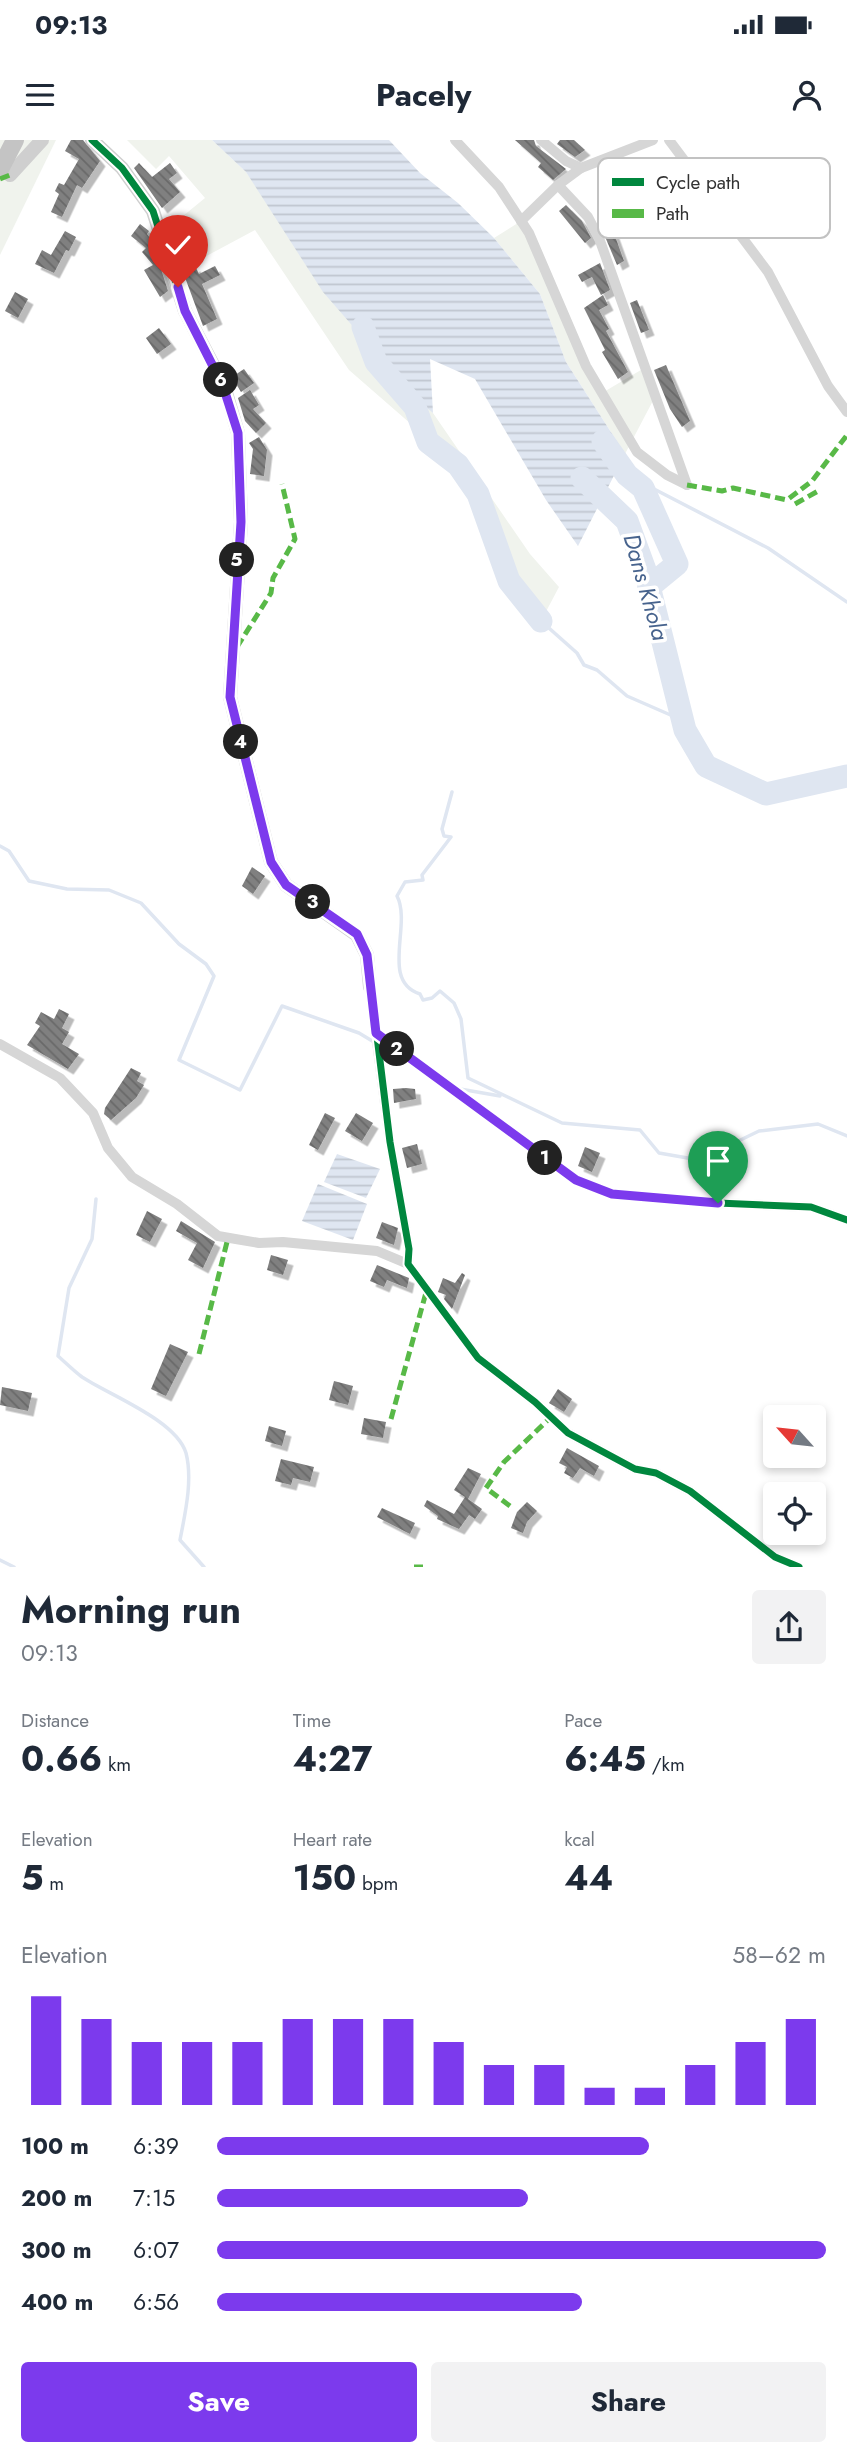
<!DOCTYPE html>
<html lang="en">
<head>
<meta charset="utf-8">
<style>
  body { margin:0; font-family:Jost,sans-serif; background:#f2f2f3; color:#1f2937; height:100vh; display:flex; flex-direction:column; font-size:26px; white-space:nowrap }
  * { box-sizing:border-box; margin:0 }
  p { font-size:23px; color:#747a83 }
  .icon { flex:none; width:38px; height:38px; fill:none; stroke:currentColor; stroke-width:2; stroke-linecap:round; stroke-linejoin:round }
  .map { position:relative; height:1427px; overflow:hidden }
  .drawer { display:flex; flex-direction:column; background:#fff; flex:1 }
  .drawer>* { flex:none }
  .needle { width:46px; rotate:297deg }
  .controls { position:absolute; left:763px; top:1265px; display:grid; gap:14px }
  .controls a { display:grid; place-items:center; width:63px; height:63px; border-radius:7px; background:#fff; box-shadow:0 4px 10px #0003; font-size:35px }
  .pin { position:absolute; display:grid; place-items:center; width:60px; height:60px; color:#fff; margin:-72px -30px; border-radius:50% 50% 50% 0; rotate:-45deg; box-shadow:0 0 7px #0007 }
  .pin .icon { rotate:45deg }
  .km { position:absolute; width:35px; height:35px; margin:-18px; border-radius:50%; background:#222; color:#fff; font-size:19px; line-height:35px; text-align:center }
  .round { display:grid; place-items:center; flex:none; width:74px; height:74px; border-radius:7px; background:#f2f2f3 }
  .overview { display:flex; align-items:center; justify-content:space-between; height:119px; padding:0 21px }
  h1 { font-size:38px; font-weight:700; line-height:52px }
  .figures { display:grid; grid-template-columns:repeat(3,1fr); gap:10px; height:119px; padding:7px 21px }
  .figures div { display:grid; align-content:center }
  .figures b { font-size:35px; font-weight:700 }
  .figures small { font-size:19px; font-weight:400 }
  .figures p { font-size:19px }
  .chart { height:196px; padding:14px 21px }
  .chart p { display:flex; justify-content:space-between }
  .chart svg { width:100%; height:126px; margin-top:7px; stroke:#7c3aed; stroke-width:6 }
  .primary-button { display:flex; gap:14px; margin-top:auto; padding:14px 21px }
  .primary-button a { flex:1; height:80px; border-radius:7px; background:#7c3aed; color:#fff; font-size:28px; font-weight:700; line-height:80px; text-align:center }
  .primary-button a+a { background:#f2f2f3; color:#1f2937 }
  ul { padding:0 21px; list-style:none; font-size:23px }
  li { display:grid; grid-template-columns:112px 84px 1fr; align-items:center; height:52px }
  li i { height:18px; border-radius:9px; background:#7c3aed }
  .status { display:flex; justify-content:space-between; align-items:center; height:49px; padding:0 35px; background:#fff; direction:ltr }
  .status svg { height:19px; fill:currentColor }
  header { display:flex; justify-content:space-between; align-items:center; height:91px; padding:0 21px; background:#fff; font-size:32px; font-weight:700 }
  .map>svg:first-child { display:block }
  .grass { fill:#f0f3ed }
  .water { fill:url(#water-rules) }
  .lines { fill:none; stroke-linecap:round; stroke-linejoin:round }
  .stream { stroke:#dfe6f1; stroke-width:3.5 }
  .river { stroke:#dfe6f1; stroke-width:23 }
  .building { fill:url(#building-back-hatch); filter:url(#shadow) }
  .street { stroke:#d6d6d6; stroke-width:10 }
  .secondary { stroke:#cfcfcf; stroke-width:14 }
  .highway { stroke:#c4c4c4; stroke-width:18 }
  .quiet { stroke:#58b947; stroke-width:5; stroke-dasharray:10 5; stroke-linecap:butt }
  .cycleway-casing { stroke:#fff; stroke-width:11 }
  .cycleway { stroke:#00873e; stroke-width:7 }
  .route-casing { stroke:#fff; stroke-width:14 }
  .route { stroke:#7c3aed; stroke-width:9 }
  .labels { text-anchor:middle; stroke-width:7; stroke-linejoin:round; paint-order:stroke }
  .water-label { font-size:23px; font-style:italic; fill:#47638d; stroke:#fff }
  .key { fill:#fff; stroke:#c2c2c2; stroke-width:2 }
  .key-label { font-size:19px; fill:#323232 }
</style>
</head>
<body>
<div class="status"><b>09:13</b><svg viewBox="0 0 49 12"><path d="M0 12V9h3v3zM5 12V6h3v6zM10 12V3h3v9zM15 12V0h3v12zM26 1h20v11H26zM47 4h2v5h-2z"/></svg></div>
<header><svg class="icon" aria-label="menu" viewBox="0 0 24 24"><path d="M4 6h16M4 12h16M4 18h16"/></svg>Pacely<svg class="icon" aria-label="person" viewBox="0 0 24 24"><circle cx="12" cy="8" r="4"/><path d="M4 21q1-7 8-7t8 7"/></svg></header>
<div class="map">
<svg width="847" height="1427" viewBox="0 0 847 1427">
  <defs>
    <pattern id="water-rules" width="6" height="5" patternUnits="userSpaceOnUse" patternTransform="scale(1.75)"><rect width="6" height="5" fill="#dfe6f1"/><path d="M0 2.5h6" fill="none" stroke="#c0c6cf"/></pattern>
    <pattern id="building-back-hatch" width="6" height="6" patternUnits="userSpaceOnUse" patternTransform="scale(1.75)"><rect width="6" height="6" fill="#808080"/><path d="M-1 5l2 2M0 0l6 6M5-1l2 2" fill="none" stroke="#696969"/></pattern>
    <filter id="shadow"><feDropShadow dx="5.5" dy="5.5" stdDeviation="0" flood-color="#0004"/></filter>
  </defs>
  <rect width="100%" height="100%" fill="#fff"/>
  <g class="grass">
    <path d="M0,0h56l-56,115z"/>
    <path d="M127,0h85l34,32 130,184 57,57 97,141 29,33 -18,34 -32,-40 -31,-87 -20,-29 -109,-95 -94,-140 -82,44 -12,-40 44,-36 -36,-42 -13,13z"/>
    <path d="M521,81l81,172 44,-26 11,26 -32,61 -59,-92 -26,-68 -46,-56z"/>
  </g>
  <g class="water">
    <path d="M212,0h177l31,33 38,30 36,35 46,56 26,68 59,92 -47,92 -32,-46 -71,-121 -45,-20 3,54 -16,-13 -94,-108 -77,-120z"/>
    <path d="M337,1014l43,15 -14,29 -42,-16z"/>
    <path d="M318,1044l49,20 -14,36 -51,-19z"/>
  </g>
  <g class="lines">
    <g class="stream">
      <path d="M627,335l141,73 79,54"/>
      <path d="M541,481l36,32 7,12 13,5 30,26 55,24"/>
      <path d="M452,652l-10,37 2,7 7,1 -29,38 1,5 -18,2 -8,14c15,29 -17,85 23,98l3,6 9,-2 8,-7 14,12 7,16 7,59 94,45 78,7 19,23 40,7 60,-29 59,-7 29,12"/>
      <path d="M0,706l9,5 20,30 38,8 42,1 32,13 38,41 27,20 8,12 -35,84 61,30 42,-84 77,27 48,29"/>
      <path d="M460,949l40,7"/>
      <path d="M96,1059l-4,40 -23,49 -11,68c8,7 16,15 24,21 27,18 94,43 104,76 7,27 -1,61 -6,87l24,27"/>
      <path d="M0,1420l14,7"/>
    </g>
    <g class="river">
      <path d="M363,187l13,35 39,45 13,35 30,23 20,29 31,87 32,40"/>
      <path d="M603,301l24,34 16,13 34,76 -28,23"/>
      <path d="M582,338l45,43 18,49 40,160 21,36 60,28 81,-18"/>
    </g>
  </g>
  <g class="building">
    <path d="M71,0h12l17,21 -18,27 -5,-3 -15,32 -11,-5 8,-18 -4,-3 4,-8 5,2 15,-26 -14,-8z"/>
    <path d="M515,0h19l2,6 30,23 -13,11 -15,-13 3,-4z"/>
    <path d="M560,0h14l11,10 -10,7 -18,-13z"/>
    <path d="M139,23l13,14 18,-14 7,10 -8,6 11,13 -18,16 -28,-40z"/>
    <path d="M566,65l16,16 9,17 -6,5 -26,-32z"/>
    <path d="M607,74l17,47 -7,4 -19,-45z"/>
    <path d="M140,84l9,7 -2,3 5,7 16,50 -8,6 -16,-27 9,-5 -11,-13 4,-4 -15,-12z"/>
    <path d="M65,91l11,6 -7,14 -3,-1 -12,23 -19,-9 7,-14 9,5z"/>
    <path d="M600,123l10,27 -9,5 -9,-18 -10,5 -4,-7z"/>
    <path d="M195,126l4,8 16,-8 5,9 -18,9 15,35 -14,7 -20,-54z"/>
    <path d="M15,152l13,7 -10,19 -13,-7z"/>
    <path d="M603,155l5,10 -9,5 10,19 -3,2 22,41 -10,7 -16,-27 3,-2 -21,-42z"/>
    <path d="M637,160l12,30 -8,3 -11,-30z"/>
    <path d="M159,188l12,16 -14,10 -11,-16z"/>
    <path d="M666,225l24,56 -8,6 -12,-18 -16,-39z"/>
    <path d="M244,229l10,14 -13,9 -9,-15z"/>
    <path d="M250,250l9,15 -6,4 13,14 -10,10 -11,-12 -7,-23z"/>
    <path d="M259,297l8,13 -3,26 -14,-2 3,-25 -4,-6z"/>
    <path d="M252,727l13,9 -12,18 -11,-8z"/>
    <path d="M59,869l10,5 -7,14 7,4 -7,12 17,10 -11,15 -41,-24 13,-19 -5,-3 6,-11 13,7z"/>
    <path d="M131,928l10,5 -4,8 7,4 -8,13 -25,22 -7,-6 1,-6z"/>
    <path d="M406,948l9,1 1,10 -22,4 -1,-14z"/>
    <path d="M325,973l10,5 -17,32 -9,-5z"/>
    <path d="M356,973l17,10 -11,18 -17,-10z"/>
    <path d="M417,1004l5,20 -15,4 -5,-20z"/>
    <path d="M585,1007l15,6 -8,19 -14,-6z"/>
    <path d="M147,1071l15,8 -12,23 -14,-7z"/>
    <path d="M181,1081l34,21 -12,26 -15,-8 9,-17 -21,-12z"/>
    <path d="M382,1082l16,6 -4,17 -18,-7z"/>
    <path d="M271,1115l17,5 -5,15 -16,-5z"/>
    <path d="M377,1125l32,13 -2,10 -20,-8 -3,7 -14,-6z"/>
    <path d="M462,1133l3,2 -13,34 -8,-10 2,-4 -8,-3 5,-14 12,5z"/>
    <path d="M170,1204l18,8 -22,44 -15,-7z"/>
    <path d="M334,1241l19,5 -5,19 -19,-5z"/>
    <path d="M2,1247l30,6 -4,18 -28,-6z"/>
    <path d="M558,1249l14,10 -8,13 -15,-9z"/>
    <path d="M364,1278l22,4 -3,16 -22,-4z"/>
    <path d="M269,1286l17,5 -4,15 -17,-5z"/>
    <path d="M567,1308l32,18 -5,10 -14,-8 -7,10 -9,-5 3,-6 -8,-4z"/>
    <path d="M281,1319l33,8 -4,15 -17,-4 -2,7 -16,-4z"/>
    <path d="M468,1328l13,6 -13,25 14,10 -7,10 -6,-4 -10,14 -22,-10 1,-3 -14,-10 3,-6 27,14 11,-17 -11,-7z"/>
    <path d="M527,1362l10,9 -10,11 -4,11 -12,-5 6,-16z"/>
    <path d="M382,1368l33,15 -5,11 -33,-17z"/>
  </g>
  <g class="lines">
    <g class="street">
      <path d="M455,0l44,47 30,46 57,133 51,86 30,23 20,10"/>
      <path d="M541,0l25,21 15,7 72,-28"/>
      <path d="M669,0l99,132 60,114 19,26"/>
      <path d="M581,28l-23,17 30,32 11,21 88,247"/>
      <path d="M521,81l37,-36"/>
      <path d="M370,847l20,155 19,107 -1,15 70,94 57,44 33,31 67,36 21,4 34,18 85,66 24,10"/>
      <path d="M376,893l200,147 36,14 106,9 93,4 36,13"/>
      <path d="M0,904l60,34 33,35 15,35 24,29 45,27 41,32 41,7 24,-1 94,9 31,13"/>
    </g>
    <g class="secondary">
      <path d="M92,0l30,28 31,43 32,100 39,75 14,47 3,89 -11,175 41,165 15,23 71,50 10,20 3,32"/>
      <path d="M10,35l32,-35"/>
    </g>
    <path class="highway" d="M0,29l15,-29"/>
    <g class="quiet">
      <path d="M0,39l10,-4"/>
      <path d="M687,345l35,6 11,-3 54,12 25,-19 35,-46"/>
      <path d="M795,364l23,-13"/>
      <path d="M237,507l34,-54 2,-15 22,-39 -13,-55"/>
      <path d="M199,1214l29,-116"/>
      <path d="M391,1279l36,-130"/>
      <path d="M510,1366l-24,-18 18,-26 47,-45"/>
      <path d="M414,1427h9"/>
    </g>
    <defs>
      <g id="cycleway">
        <path d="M92,0l30,28 31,43 32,100 39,75 14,47 3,89 -11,175 41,165 15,23 71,50 10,20 23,187 19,107 -1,15 70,94 57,44 33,31 67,36 21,4 34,18 85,66 24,10"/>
        <path d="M376,893l200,147 36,14 106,9 93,4 36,13"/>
      </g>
    </defs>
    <use href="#cycleway" class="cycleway-casing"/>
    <use href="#cycleway" class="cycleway"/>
  </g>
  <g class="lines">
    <defs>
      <path id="route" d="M178,147l7,24 38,75 15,47 3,89 -11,175 41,165 15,23 71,49 10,21 9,78 200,147 36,14 106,9"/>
    </defs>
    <use href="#route" class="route-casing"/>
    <use href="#route" class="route"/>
  </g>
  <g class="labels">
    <g class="water-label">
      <text transform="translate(646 447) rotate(74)" y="8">Dans Khola</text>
    </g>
  </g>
  <rect x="598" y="18" width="232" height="80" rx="10" class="key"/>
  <rect x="612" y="38" width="32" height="8" fill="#00873e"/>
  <rect x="612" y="69" width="32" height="9" fill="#58b947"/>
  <g class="key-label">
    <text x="656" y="49">Cycle path</text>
    <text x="656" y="80">Path</text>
  </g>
</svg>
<div class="controls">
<a><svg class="needle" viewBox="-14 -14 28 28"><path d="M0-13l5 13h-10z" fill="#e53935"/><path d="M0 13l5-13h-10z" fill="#747a83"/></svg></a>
<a><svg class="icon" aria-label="locate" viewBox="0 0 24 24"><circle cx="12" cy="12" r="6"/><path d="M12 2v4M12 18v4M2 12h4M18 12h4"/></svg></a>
</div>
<div class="pin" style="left:718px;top:1063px;background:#1e9e55"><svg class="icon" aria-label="arrive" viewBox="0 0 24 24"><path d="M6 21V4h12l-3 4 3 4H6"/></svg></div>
<div class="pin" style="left:178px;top:147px;background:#d93025"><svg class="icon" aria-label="check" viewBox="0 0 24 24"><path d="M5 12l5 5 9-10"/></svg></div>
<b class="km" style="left:545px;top:1018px">1</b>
<b class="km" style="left:397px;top:909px">2</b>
<b class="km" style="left:313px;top:762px">3</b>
<b class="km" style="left:241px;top:602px">4</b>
<b class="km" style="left:237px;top:420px">5</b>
<b class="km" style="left:221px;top:240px">6</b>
</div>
<section class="drawer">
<div class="overview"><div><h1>Morning run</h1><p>09:13</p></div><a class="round"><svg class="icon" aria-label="share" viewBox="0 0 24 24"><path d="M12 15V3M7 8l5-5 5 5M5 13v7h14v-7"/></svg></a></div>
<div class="figures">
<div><p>Distance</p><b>0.66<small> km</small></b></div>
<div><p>Time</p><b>4:27</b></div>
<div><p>Pace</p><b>6:45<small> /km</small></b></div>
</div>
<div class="figures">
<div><p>Elevation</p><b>5<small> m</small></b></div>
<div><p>Heart rate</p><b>150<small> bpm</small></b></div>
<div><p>kcal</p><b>44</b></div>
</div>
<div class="chart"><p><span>Elevation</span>58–62 m</p>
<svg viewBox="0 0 160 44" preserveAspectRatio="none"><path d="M5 44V6M15 44V14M25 44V22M35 44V22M45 44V22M55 44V14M65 44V14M75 44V14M85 44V22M95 44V30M105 44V30M115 44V38M125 44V38M135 44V30M145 44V22M155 44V14"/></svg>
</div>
<ul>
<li><b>100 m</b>6:39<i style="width:71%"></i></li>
<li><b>200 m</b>7:15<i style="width:51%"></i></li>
<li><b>300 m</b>6:07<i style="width:100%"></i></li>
<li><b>400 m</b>6:56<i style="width:60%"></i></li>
</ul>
<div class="primary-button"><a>Save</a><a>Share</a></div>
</section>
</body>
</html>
